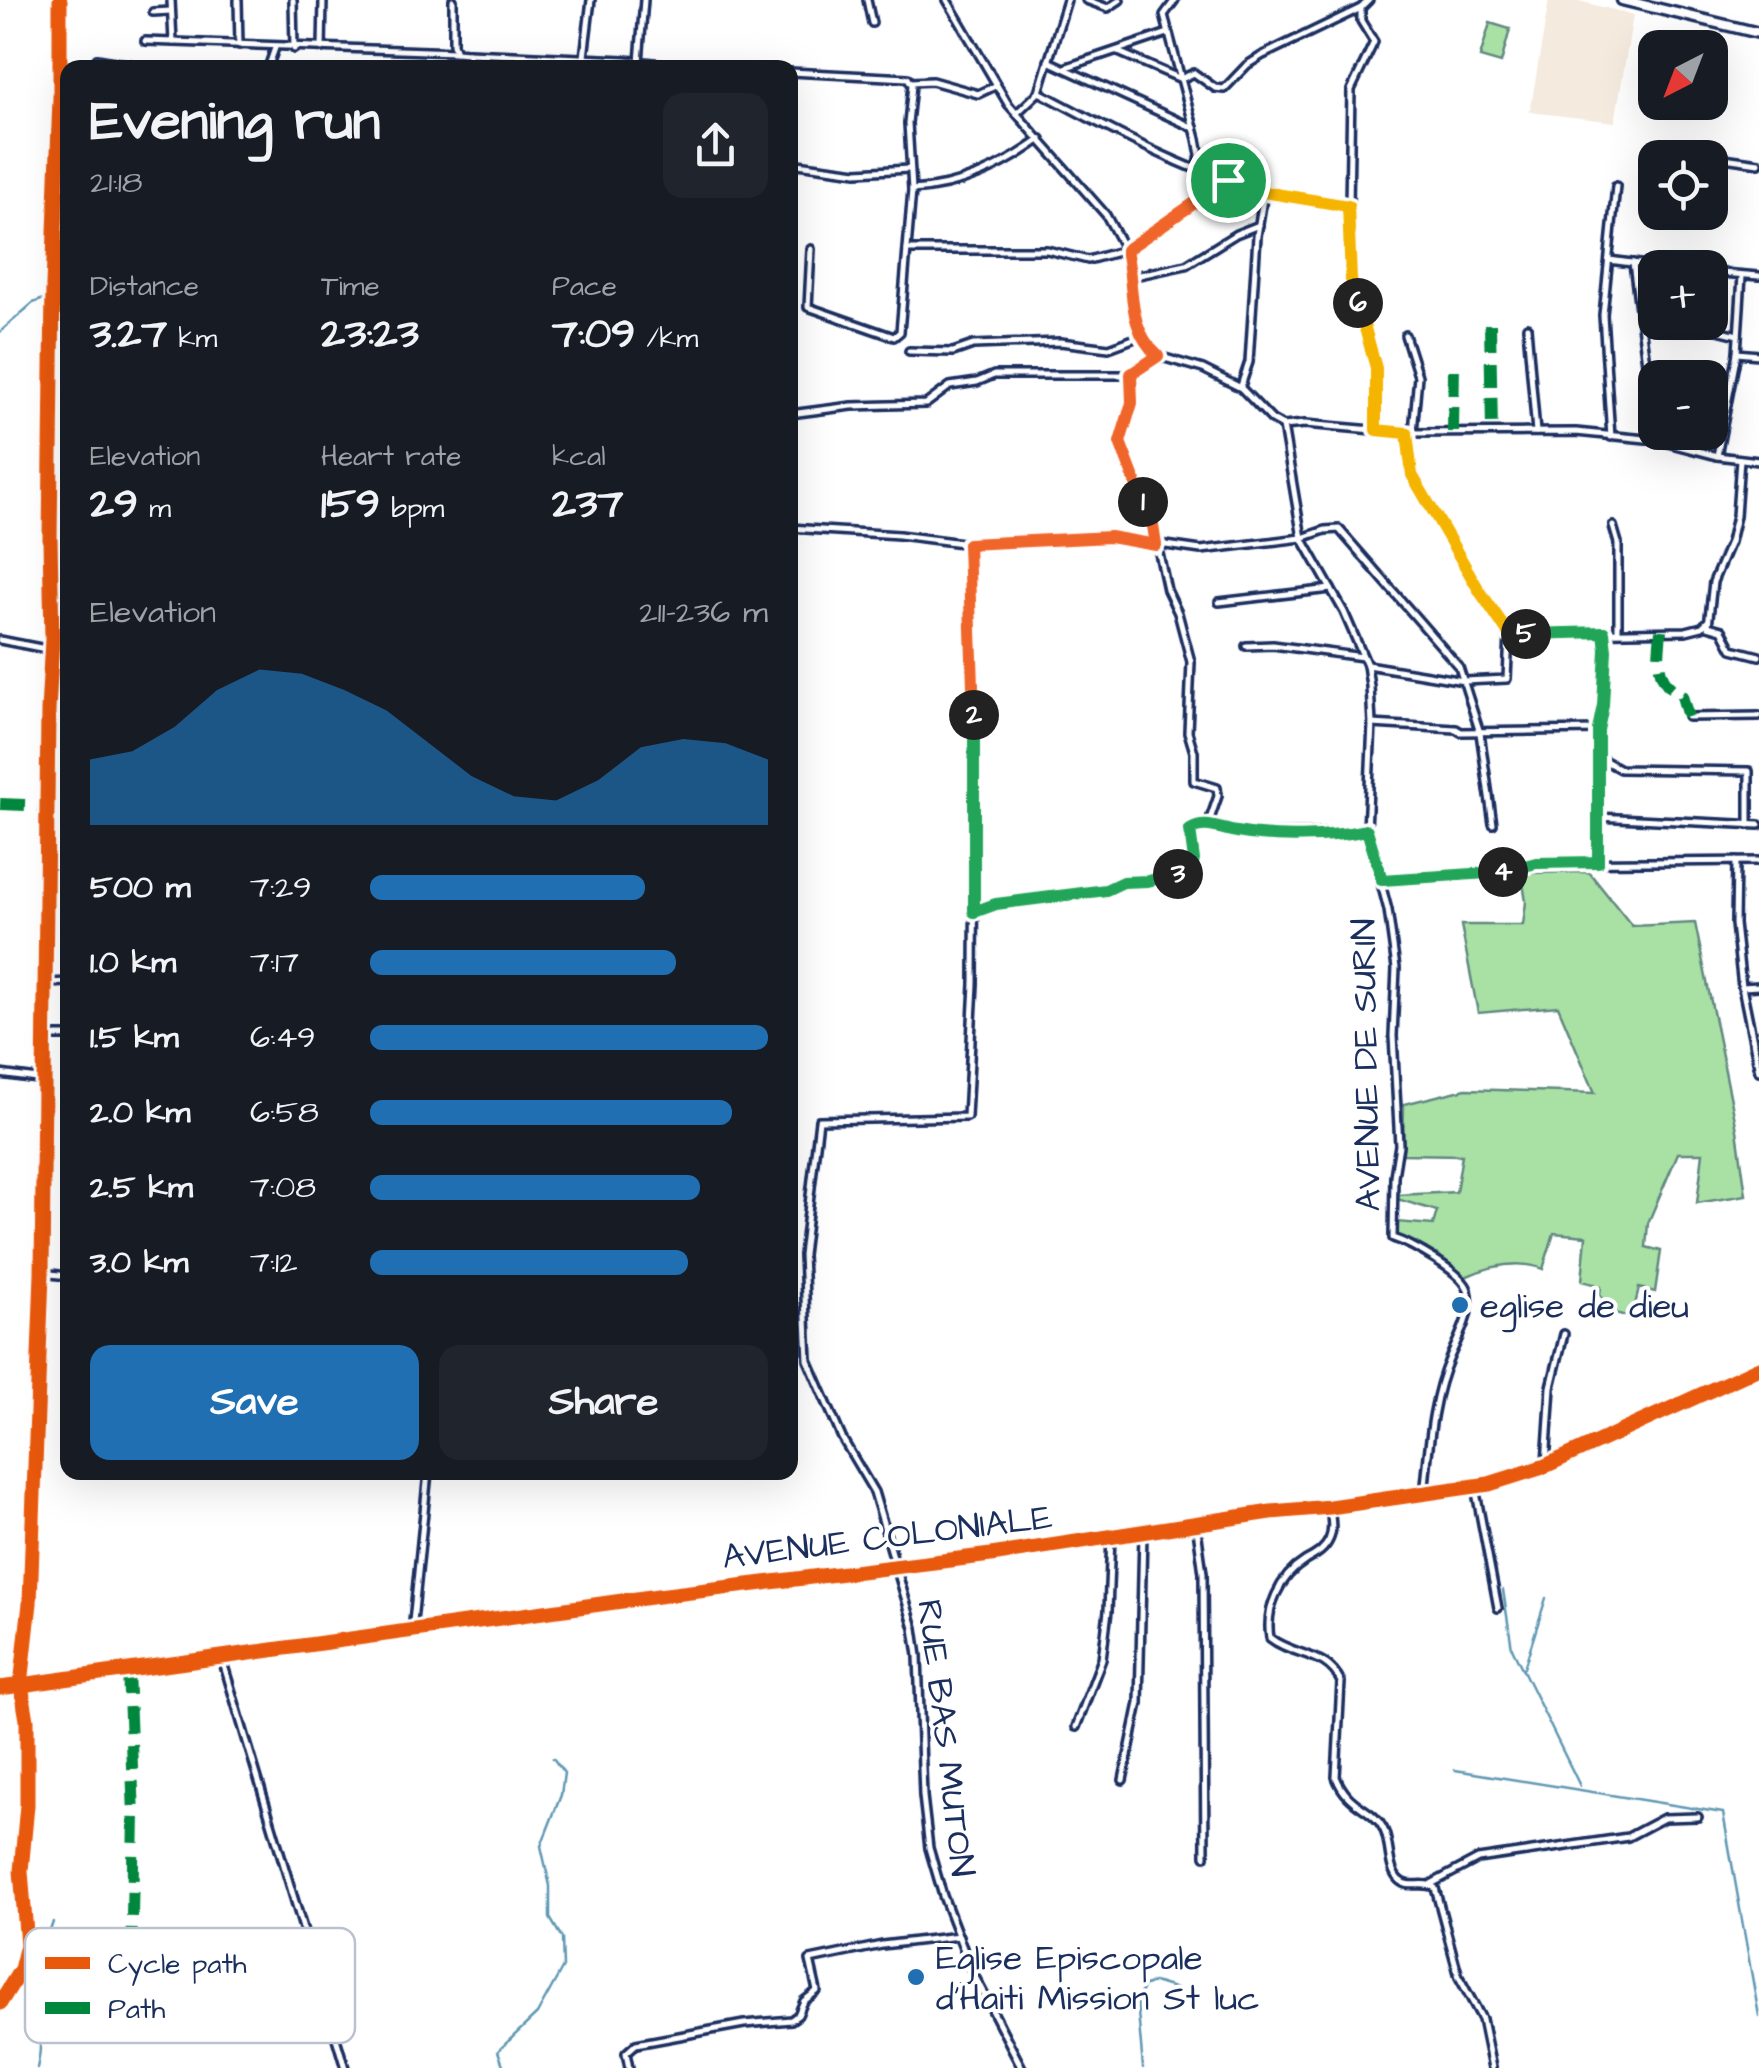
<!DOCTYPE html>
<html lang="en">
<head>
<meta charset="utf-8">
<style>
  body { margin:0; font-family:"Architects Daughter",sans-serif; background:#20242c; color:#f1f3f6; height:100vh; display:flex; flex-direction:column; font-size:38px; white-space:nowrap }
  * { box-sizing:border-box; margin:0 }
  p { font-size:32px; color:#9ea1a6 }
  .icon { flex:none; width:55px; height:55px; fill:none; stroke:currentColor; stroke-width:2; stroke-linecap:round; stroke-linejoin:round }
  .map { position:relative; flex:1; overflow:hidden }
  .side { position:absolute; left:60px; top:60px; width:738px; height:1420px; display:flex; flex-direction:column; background:#171b24; border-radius:20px; box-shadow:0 10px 40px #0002 }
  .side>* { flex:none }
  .needle { width:65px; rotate:222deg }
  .controls { position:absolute; left:1638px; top:30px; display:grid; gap:20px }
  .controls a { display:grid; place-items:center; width:90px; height:90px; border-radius:20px; background:#171b24; box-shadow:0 10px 40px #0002; font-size:50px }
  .pin { position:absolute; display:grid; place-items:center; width:85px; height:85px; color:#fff; margin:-42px; border:5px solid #fff; border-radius:50%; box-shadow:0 2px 10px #0007 }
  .km { position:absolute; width:50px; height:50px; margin:-25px; border-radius:50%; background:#222; color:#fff; font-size:28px; line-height:50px; text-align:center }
  .round { display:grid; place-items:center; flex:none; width:105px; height:105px; border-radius:20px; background:#20242c }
  .head { display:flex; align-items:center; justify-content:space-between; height:170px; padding:0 30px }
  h1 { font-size:55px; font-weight:700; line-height:75px }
  .stats { display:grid; grid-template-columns:repeat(3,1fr); gap:15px; height:170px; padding:10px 30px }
  .stats div { display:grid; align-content:center }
  .stats b { font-size:42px; font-weight:700 }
  .stats small { font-size:28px; font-weight:400 }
  .stats p { font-size:28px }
  .chart { height:280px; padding:20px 30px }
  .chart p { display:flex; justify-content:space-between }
  .chart svg { width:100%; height:180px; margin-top:10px; fill:#1f6fb2; opacity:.7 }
  .primary-button { display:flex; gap:20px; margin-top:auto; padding:20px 30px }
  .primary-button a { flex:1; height:115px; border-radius:20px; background:#1f6fb2; color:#fff; font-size:40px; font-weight:700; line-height:115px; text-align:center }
  .primary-button a+a { background:#20242c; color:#f1f3f6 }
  ul { padding:0 30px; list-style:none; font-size:32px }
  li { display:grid; grid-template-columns:160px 120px 1fr; align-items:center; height:75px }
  li i { height:25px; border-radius:12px; background:#1f6fb2 }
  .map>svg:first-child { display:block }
  .built { fill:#f4eadd }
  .green { fill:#a9e1a4; stroke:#628881; stroke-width:2.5 }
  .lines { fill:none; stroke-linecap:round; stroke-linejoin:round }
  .stream { stroke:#6198b3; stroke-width:2.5 }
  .minor-casing { stroke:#1b2f5e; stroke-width:12 }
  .major-casing { stroke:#1b2f5e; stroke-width:15 }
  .minor { stroke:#fff; stroke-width:5 }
  .major { stroke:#fff; stroke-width:8 }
  .quiet { stroke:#00873e; stroke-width:12; stroke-dasharray:25 12; stroke-linecap:butt }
  .cycleway-casing { stroke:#fff; stroke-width:21 }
  .cycleway { stroke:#e8590c; stroke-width:15 }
  .split-1-casing { stroke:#fff; stroke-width:20 }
  .split-2-casing { stroke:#fff; stroke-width:20 }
  .split-3-casing { stroke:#fff; stroke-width:20 }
  .split-4-casing { stroke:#fff; stroke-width:20 }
  .split-5-casing { stroke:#fff; stroke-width:20 }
  .split-6-casing { stroke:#fff; stroke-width:20 }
  .split-7-casing { stroke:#fff; stroke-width:20 }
  .split-1 { stroke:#f0652b; stroke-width:12 }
  .split-2 { stroke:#f0652b; stroke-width:12 }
  .split-3 { stroke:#22a559; stroke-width:12 }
  .split-4 { stroke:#22a559; stroke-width:12 }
  .split-5 { stroke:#22a559; stroke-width:12 }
  .split-6 { stroke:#f5b400; stroke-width:12 }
  .split-7 { stroke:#f5b400; stroke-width:12 }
  .poi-dot { fill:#1f6fb2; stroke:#fff; stroke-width:4 }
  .labels { text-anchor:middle; stroke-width:8; stroke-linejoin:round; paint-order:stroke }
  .street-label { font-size:35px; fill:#1b2f5e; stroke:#fff }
  .poi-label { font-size:35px; fill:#1b2f5e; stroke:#fff; text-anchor:start }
  .key { fill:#fff; stroke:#bbc1cf; stroke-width:2.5 }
  .key-label { font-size:28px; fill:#1b2f5e }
</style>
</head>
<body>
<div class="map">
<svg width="1759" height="2068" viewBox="0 0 1759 2068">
  <rect width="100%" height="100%" fill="#fff"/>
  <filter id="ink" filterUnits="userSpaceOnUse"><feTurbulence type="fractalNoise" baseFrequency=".01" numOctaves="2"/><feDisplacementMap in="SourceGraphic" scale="20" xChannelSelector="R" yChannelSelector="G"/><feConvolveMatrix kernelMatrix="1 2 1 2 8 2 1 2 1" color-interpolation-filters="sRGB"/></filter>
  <g filter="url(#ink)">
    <path class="built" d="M1549,0h26l58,15 -18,107 -85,-10z"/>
    <g class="green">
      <path d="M1490,23l20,6 -9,34 -21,-6z"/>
      <path d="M1526,868l2,5 61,-1 43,54 63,-3 42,207 9,65 -49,8 6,-50h-25l-30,70 -2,24 15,4 -6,41 -16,-4 -7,30 -23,-7 -9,-17 1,-8 -19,-5 4,-45 -32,-3 -11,36c-26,-10 -53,-3 -78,8l-27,-22 -41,-20v-13l36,3 4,-14 -40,-12 1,-4 58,-3 6,-37 -59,-1 1,-50 62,-15 129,4 -37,-87 -80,7 -17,-88h62l3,-23 -5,-32z"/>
    </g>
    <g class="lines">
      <g class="stream">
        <path d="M47,245l7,-193"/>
        <path d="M0,332l33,-29 11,-4 4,-33 -2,-17"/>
        <path d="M1503,1590l9,58 68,138"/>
        <path d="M1524,1668l22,-70"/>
        <path d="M1455,1770l268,43 36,203"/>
        <path d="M37,2068c8,-34 -2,-41 -4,-70 -1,-26 12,-51 20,-76"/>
        <path d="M504,2068l-6,-17 39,-37 26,-47 -1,-29 -12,-20v-32l-9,-40 20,-51 3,-22 -11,-15"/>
        <path d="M1143,2068l-6,-67 6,-14 11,-5 23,7"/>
      </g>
      <defs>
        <g id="minor">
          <path d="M171,0l2,42"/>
          <path d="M238,0l1,45"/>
          <path d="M293,0l1,49"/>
          <path d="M453,0v44l3,8 12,1 5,15"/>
          <path d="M867,0l5,23"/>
          <path d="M947,0l61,104 98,111 19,35 12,78 9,17 12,11 45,13 38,19 31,32 11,6"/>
          <path d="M1086,0l22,8 12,-8"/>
          <path d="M1175,0l-11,15 33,124 3,16 -2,12"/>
          <path d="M1361,8v13l13,21 -23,48 -2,116 2,74 25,88v62"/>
          <path d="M153,12l18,-1"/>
          <path d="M145,41l311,11"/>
          <path d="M322,48l1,-48"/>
          <path d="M1116,51l65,28 13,-6 21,15 9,1 23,-24 16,-10 98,-47 8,-8"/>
          <path d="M468,53l157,7 77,8"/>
          <path d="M584,57l7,-57"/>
          <path d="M97,59l54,9"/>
          <path d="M1048,61l146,67"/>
          <path d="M639,62l5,-62"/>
          <path d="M1067,67l101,-34"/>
          <path d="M268,68l7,-20"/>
          <path d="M790,72l118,6 4,7 -4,38 4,67"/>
          <path d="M911,82l21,-1 46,13 17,-8"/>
          <path d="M1039,92c69,36 150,82 226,100 27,6 56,9 83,14"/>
          <path d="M1017,113l22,-21 28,-92"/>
          <path d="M1710,156l49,7"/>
          <path d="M790,163l67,9 52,-3"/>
          <path d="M54,228l14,1"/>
          <path d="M811,249l-3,58 86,30 6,-5 12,-142c49,-3 89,-22 129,-51"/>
          <path d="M907,250h140l41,10 37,-10 103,-70"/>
          <path d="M1609,260l61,8"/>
          <path d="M1633,263l23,177"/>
          <path d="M1710,272l49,4"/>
          <path d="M1130,277l56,-12 50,-31 23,-9"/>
          <path d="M1641,316l14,1"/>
          <path d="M1685,322l53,13"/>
          <path d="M1527,327l9,105"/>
          <path d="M1405,335l13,41 -5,56"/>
          <path d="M909,351l44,1 20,-7 87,-3 49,6 32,-12"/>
          <path d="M1737,353l22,2"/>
          <path d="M1131,375l1,28 -12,39 33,84 14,64 11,23 13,49 -3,70 6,20v29l23,7 1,8 -10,29"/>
          <path d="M1241,386l8,-24 8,-126 7,-44"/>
          <path d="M790,414l62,-8 74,-2 24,-18 27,-4 17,-7h137l27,-19"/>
          <path d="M1283,426l19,112 42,74 23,53 3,21 2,38 -5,106 21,80 8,58 -3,68 6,109 -5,31 -1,62c18,6 70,34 75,52 6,21 -10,48 -18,67 -19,43 -21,92 -26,138"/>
          <path d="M1283,426l22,-2 102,9 169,-1 80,8 61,16 42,5"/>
          <path d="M1611,437l-8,-122 13,-129"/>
          <path d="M1717,456l20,-103 5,-77"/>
          <path d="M1740,459l-4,57 -6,26 -17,40 -5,44 14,4 10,19 27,7"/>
          <path d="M1613,526l5,17v87"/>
          <path d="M790,528l109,7 79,10 132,-8 91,13 101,-12 23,-8 14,-1 120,138 21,66 13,91"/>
          <path d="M968,544l7,236 -1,204 -7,133 -148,3 -16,135 5,105 34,78 32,54 40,136 4,28 5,140 6,52 14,48 28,73 51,99"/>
          <path d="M1219,602l112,-13"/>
          <path d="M52,612l16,4"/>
          <path d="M1604,632l3,18 -9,80 -1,87 162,8"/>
          <path d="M1509,634l177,-3 16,-4 6,-6"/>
          <path d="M52,638l16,5"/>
          <path d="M0,640l51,10"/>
          <path d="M1246,646l27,-1 90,12"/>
          <path d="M1367,665l97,16 43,-2 2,-45 -30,-44 -67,-115 -5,-42"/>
          <path d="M1688,717l71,-1"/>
          <path d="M1372,724l84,5 5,3 137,-2"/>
          <path d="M1600,758l20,11 129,2v54"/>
          <path d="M1597,817l1,45"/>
          <path d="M1736,861l-1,63 7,63 17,84"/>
          <path d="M1382,880l116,-6 38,-11 223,-2"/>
          <path d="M974,912c43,-17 89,-14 133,-22 9,-2 14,-8 22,-9 21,-2 53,0 65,-21l-4,-30 18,-5 44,9 91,-1 24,-3"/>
          <path d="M48,983l20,-1"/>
          <path d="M1742,987l17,-1"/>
          <path d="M46,1036h22"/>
          <path d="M0,1074l45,6"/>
          <path d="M42,1273l26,3"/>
          <path d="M1546,1464l5,-77 13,-53"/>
          <path d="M1475,1487l23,121"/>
          <path d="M1330,1507c1,11 4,23 -1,33 -5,11 -14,15 -24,21 -26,16 -40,48 -35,77 24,19 57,13 71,44l-5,95c12,31 36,30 47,51 8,14 4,41 16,52 10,10 25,0 36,8l24,89 23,42 10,49"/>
          <path d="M1196,1522l7,51 2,283"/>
          <path d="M412,1632l16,-160"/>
          <path d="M222,1659l123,409"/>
          <path d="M0,1688l658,-92 333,-41 280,-43 59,-5 159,-23 54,-17 216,-99"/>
          <path d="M1076,1727l26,-68 6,-48 3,-74"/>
          <path d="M1123,1780l16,-77 4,-170"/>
          <path d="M1431,1884l47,-25 150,-22 36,-19 34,-1"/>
          <path d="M0,2003l21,-34 6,-24 -6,-74 6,-66v-85l-6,-35 9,-82 12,-330 6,-562 4,-72 -2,-100 3,-253 7,-188v-98"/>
          <path d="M629,2068l-3,-15 10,-9 108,-20 47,-4 7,-5 6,-14 13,-10 -7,-31 72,-15 77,-9"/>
        </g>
        <path id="major" d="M1622,0l137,33"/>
      </defs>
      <use href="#minor" class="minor-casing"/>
      <use href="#major" class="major-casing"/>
      <use href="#minor" class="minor"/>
      <use href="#major" class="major"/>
      <g class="quiet">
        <path d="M1490,324l2,107"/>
        <path d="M1453,432l1,-69"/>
        <path d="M1661,630c-2,31 -8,49 21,66l6,21"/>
        <path d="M0,804l48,2"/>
        <path d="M128,1670l6,145 -4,201 184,-60"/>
      </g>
      <defs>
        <g id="cycleway">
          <path d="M0,1688l658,-92 333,-41 280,-43 59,-5 159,-23 54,-17 216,-99"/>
          <path d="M0,2003l21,-34 6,-24 -6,-74 6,-66v-85l-6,-35 9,-82 12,-330 6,-562 4,-72 -2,-100 3,-253 7,-188v-98"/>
        </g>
      </defs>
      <use href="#cycleway" class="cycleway-casing"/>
      <use href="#cycleway" class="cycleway"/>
    </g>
  </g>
  <g class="lines" filter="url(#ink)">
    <defs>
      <path id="split-1" d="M1143,502l-23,-60 12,-39 -1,-29 27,-18c-32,-29 -23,-67 -32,-106l102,-70"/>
      <path id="split-2" d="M974,715l-6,-171 142,-7 46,8 -3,-19 -10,-24"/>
      <path id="split-3" d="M974,715v197l22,-8 110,-14 17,-8 25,-1 30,-7"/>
      <path id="split-4" d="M1178,874l12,-7 4,-7 -4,-30c16,-10 30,0 47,2 39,7 91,6 130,-2l15,50 121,-8"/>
      <path id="split-5" d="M1503,872l33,-9 62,-1v-132l5,-25 3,-55 -2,-18 -78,2"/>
      <path id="split-6" d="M1358,303l18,65v62l31,3 5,42 67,115 30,44h17"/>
      <path id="split-7" d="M1228,180l36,12 84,14 3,74 7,23"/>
    </defs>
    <use href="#split-1" class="split-1-casing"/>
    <use href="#split-2" class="split-2-casing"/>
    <use href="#split-3" class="split-3-casing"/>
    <use href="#split-4" class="split-4-casing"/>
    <use href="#split-5" class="split-5-casing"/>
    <use href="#split-6" class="split-6-casing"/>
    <use href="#split-7" class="split-7-casing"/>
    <use href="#split-1" class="split-1"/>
    <use href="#split-2" class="split-2"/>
    <use href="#split-3" class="split-3"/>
    <use href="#split-4" class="split-4"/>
    <use href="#split-5" class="split-5"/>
    <use href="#split-6" class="split-6"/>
    <use href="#split-7" class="split-7"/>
  </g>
  <g class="poi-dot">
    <circle cx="1460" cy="1305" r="10"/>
    <circle cx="916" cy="1977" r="10"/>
  </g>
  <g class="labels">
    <g class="street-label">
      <text transform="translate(1365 1065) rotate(-91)" y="12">AVENUE DE SURIN</text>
      <text transform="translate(887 1536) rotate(-7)" y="12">AVENUE COLONIALE</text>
      <text transform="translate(947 1738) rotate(83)" y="12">RUE BAS MUTON</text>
    </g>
    <g class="poi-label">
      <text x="1480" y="1317">eglise de dieu</text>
      <text x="936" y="1969">Eglise Episcopale<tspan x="936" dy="40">d'Haiti Mission St luc</tspan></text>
    </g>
  </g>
  <rect x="25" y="1928" width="330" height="115" rx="15" class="key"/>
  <rect x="45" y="1957" width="45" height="12" fill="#e8590c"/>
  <rect x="45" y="2002" width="45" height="12" fill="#00873e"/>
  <g class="key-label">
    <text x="108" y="1973">Cycle path</text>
    <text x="108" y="2018">Path</text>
  </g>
</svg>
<div class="controls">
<a><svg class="needle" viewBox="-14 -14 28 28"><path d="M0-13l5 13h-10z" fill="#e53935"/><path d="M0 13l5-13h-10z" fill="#9ea1a6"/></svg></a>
<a><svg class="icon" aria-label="locate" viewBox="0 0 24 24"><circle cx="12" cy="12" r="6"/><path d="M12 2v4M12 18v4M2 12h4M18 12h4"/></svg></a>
<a>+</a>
<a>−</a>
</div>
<div class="pin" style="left:1228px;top:180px;background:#1e9e55"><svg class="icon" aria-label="arrive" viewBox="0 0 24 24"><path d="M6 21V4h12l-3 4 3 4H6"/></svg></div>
<b class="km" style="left:1143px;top:502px">1</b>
<b class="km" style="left:974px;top:715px">2</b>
<b class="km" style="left:1178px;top:874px">3</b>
<b class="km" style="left:1503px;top:872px">4</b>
<b class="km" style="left:1526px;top:634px">5</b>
<b class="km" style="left:1358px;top:303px">6</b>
<section class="side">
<div class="head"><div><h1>Evening run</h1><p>21:18</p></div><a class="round"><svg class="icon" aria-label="share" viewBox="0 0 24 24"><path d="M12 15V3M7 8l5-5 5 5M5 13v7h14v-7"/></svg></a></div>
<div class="stats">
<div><p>Distance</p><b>3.27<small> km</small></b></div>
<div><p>Time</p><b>23:23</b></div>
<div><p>Pace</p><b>7:09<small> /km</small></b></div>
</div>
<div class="stats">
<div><p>Elevation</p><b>29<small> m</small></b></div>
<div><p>Heart rate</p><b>159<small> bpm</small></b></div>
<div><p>kcal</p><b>237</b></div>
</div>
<div class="chart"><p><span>Elevation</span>211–236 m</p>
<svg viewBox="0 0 160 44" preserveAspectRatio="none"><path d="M0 44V28L10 26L20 20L30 11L40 6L50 7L60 11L70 16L80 24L90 32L100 37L110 38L120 33L130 25L140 23L150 24L160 28V44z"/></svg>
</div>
<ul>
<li><b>500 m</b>7:29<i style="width:69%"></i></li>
<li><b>1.0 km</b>7:17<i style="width:77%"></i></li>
<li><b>1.5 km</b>6:49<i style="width:100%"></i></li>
<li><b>2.0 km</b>6:58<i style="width:91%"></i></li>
<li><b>2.5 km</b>7:08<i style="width:83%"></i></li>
<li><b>3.0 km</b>7:12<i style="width:80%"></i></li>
</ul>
<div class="primary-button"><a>Save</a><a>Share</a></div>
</section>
</div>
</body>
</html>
